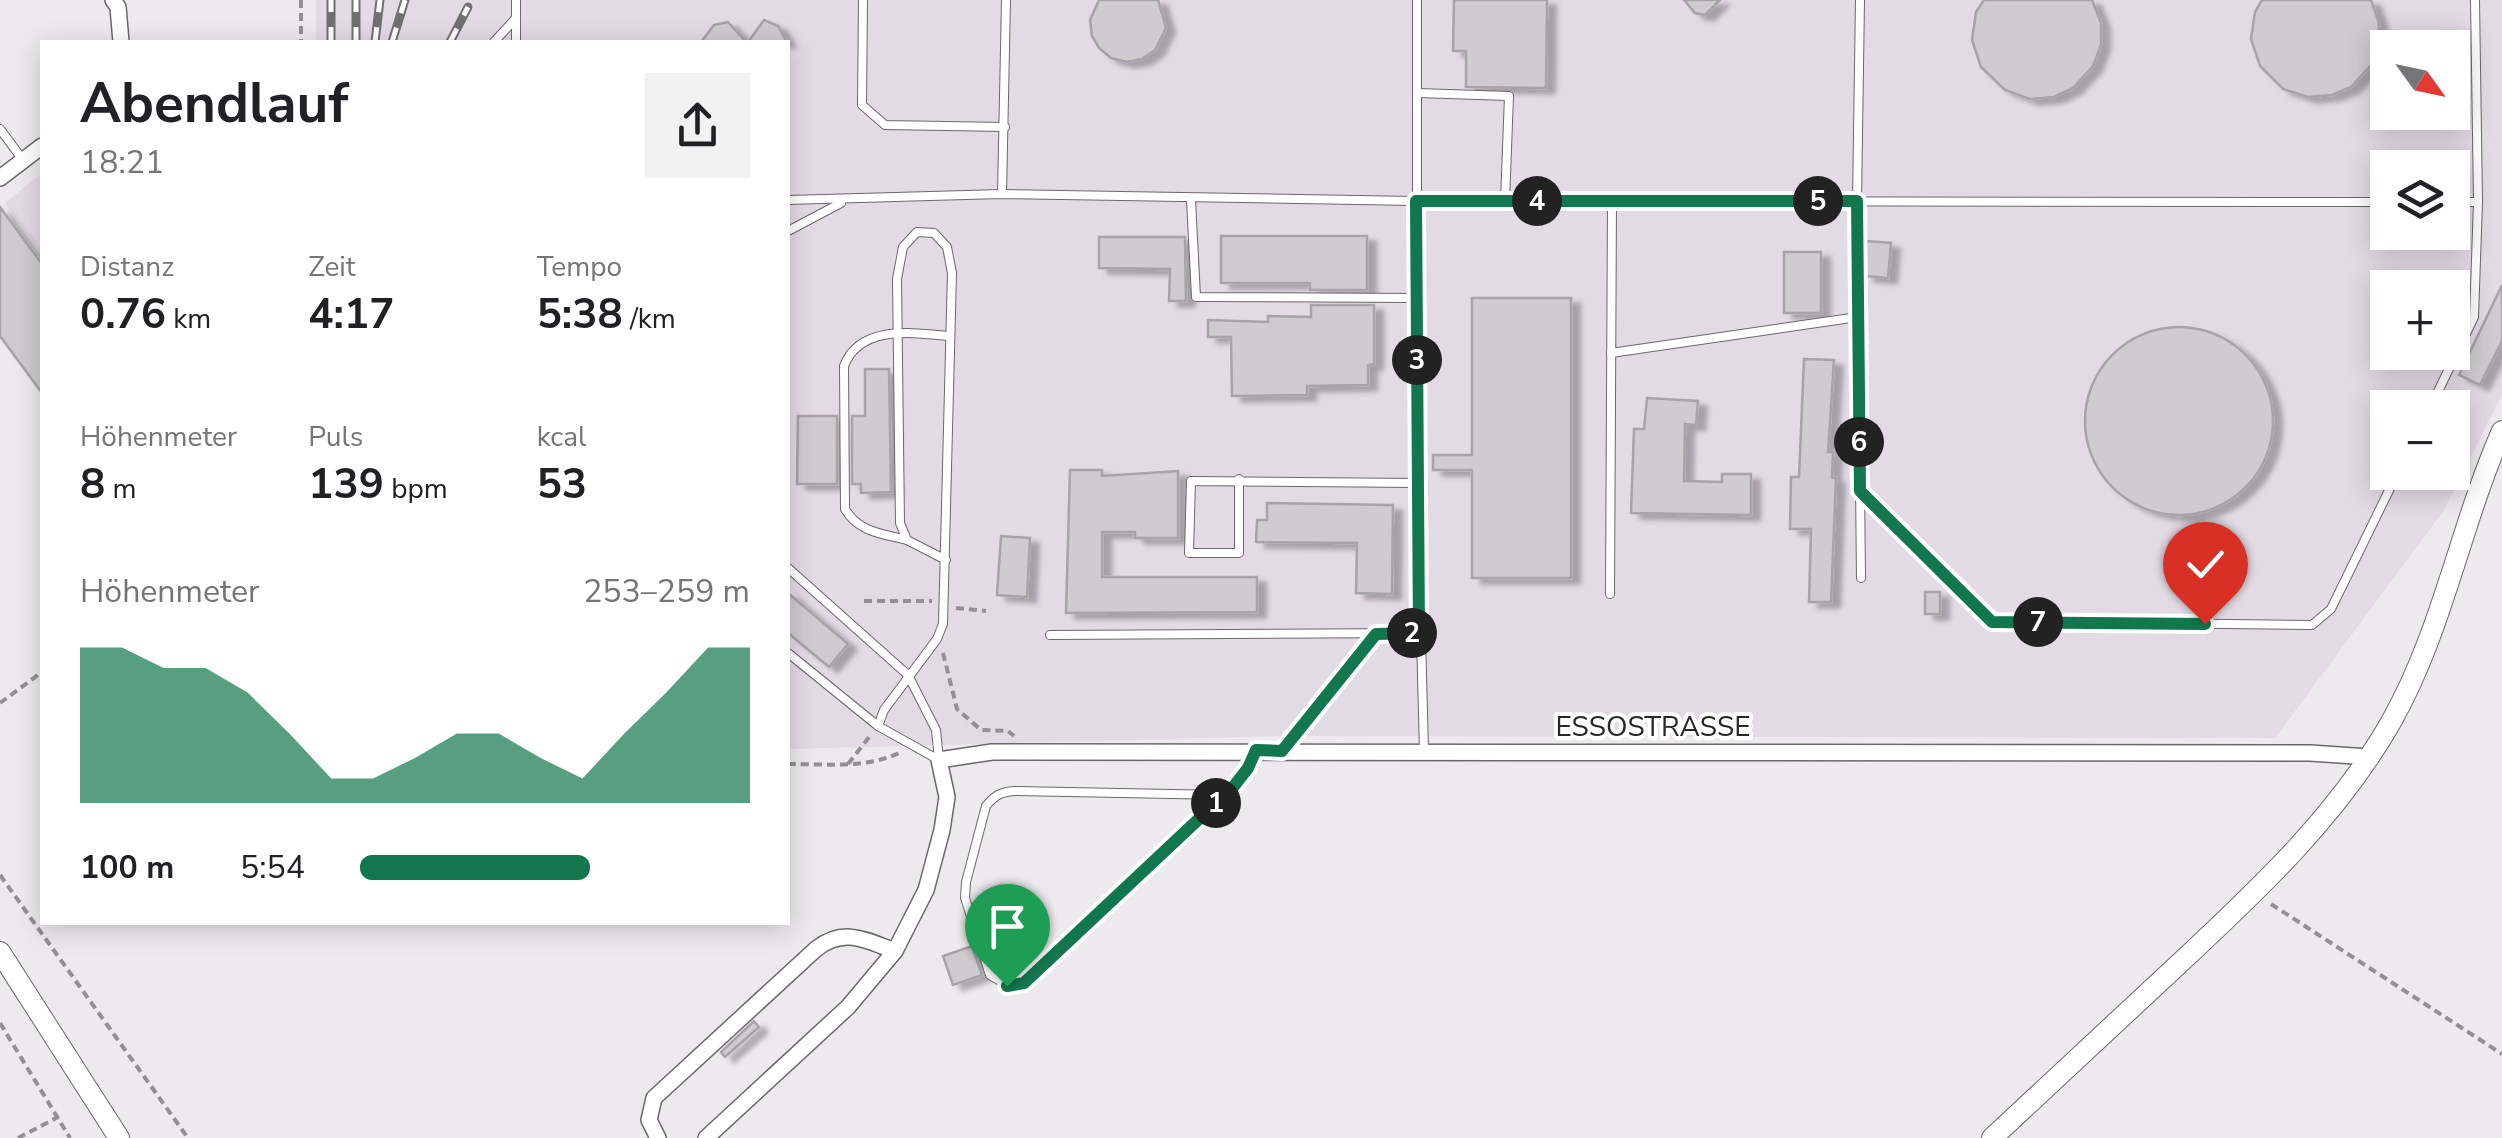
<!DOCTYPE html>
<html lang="de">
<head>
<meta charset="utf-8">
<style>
  body { margin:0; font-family:"Nunito Sans",sans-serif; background:#f2f2f2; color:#202124; height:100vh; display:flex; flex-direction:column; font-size:38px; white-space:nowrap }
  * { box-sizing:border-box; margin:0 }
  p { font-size:32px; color:#757577 }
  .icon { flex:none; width:55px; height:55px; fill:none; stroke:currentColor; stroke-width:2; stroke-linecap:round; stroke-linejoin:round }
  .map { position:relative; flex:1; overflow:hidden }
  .sheet { position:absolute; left:40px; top:40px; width:750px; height:885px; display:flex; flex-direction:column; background:#fff; border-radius:0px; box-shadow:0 5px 25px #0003 }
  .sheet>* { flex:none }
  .needle { width:65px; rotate:123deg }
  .buttons { position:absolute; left:2370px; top:30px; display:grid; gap:20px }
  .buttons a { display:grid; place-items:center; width:100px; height:100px; border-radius:0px; background:#fff; box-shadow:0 5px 25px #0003; font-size:50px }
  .pin { position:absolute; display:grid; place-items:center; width:85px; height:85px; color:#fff; margin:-102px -42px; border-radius:50% 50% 50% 0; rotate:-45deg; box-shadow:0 0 10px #0007 }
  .pin .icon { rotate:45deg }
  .km { position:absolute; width:50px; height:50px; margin:-25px; border-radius:50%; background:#222; color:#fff; font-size:28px; line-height:50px; text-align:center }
  .round { display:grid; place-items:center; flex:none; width:105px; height:105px; border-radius:0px; background:#f2f2f2 }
  .overview { display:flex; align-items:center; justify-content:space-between; height:170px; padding:0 40px }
  h1 { font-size:55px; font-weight:700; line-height:75px }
  .stats { display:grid; grid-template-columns:repeat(3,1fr); gap:15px; height:170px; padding:10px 40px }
  .stats div { display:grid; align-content:center }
  .stats b { font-size:42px; font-weight:700 }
  .stats small { font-size:28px; font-weight:400 }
  .stats p { font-size:28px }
  .chart { height:280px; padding:20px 40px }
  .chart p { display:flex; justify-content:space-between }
  .chart svg { width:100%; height:180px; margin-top:10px; fill:#12774e; opacity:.7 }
  ul { padding:0 40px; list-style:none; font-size:32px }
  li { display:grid; grid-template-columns:160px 120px 1fr; align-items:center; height:75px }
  li i { height:25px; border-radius:12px; background:#12774e }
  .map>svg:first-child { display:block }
  .built { fill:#e3dbe4; fill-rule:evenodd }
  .building { fill:#ceccce; stroke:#a6a4a6; stroke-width:2.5; filter:url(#shadow) }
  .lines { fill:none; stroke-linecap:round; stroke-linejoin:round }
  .service-casing { stroke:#6b686b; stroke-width:10 }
  .minor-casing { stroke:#6b686b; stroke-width:18 }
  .tertiary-casing { stroke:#6b686b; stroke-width:22 }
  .path { stroke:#929092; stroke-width:4; stroke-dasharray:8 5; stroke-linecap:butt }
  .service { stroke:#fff; stroke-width:8 }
  .minor { stroke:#fff; stroke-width:15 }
  .tertiary { stroke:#fff; stroke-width:20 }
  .rail-casing { stroke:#717071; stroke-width:9 }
  .rail { stroke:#fff; stroke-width:5; stroke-dasharray:15; stroke-linecap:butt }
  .route-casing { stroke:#fff; stroke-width:20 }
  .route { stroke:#12774e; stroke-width:12 }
  .labels { text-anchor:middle; stroke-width:8; stroke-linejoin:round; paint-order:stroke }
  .street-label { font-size:28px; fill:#282728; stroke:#fff }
</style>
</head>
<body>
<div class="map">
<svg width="2502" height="1138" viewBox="0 0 2502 1138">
  <defs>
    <filter id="shadow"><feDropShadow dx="9" dy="5.5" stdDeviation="2.5" flood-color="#0004"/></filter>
  </defs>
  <rect width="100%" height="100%" fill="#eceaec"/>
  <g class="built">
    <path d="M316,0h2186v395l-58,115 -169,228 -990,-2 -497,13v-707h-472zM2388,48h64v64h-64zM2388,168h64v64h-64zM2388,288h64v64h-64zM2388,408h64v64h-64z"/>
    <path d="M42,173v80l-37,-50z"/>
  </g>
  <g class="building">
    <path d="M1099,0h59l8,28 -11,22 -13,9 -15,3 -16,-4 -12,-10 -7,-12 -2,-16z"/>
    <path d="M1454,0h93l-1,88 -80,-1v-36h-13z"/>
    <path d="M1684,0h36l-15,15 -10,-2z"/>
    <path d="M1984,0h108l9,23v22l-8,21 -20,22 -19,9 -24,2 -25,-9 -24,-23 -9,-27 4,-28z"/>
    <path d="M2262,0h109l8,23 -1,22 -7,20 -20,22 -19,8 -24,2 -25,-8 -23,-23 -9,-27 4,-27z"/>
    <path d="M764,20l14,6 9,16h-39z"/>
    <path d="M728,22l18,20h-45l13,-17z"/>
    <path d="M0,207l42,57v129l-42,-57z"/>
    <path d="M1221,236h146v54h-57v-7h-89z"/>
    <path d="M1099,237h86l1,64h-17l1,-32 -71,-1z"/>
    <path d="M1866,241l25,2 -3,35 -23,-2z"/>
    <rect x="1784" y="252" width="37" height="61"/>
    <path d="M2502,285v56l-22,44 -21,-10z"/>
    <path d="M1472,298h99v280h-99v-108h-39v-15h39z"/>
    <path d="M1311,305h63v59l-6,1v20l-61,1v9l-75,1 -1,-59h-23v-17l60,2v-6l43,1z"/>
    <circle cx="2179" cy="421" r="94"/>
    <path d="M1804,359l30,1 -6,92h5l-1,26h4l-5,124h-22l2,-73h-21l1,-52h8z"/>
    <path d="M865,369h24l2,123 -30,1v-9h-9v-68h13z"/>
    <path d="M1647,398l51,3 -2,24 -11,-1 -1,57 38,1v-8h29v41l-120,-2 3,-84h10z"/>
    <path d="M798,416h39v68h-40z"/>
    <path d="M1070,470h32v6l76,-5v67h-43v-6h-33v45h155v35l-191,1z"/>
    <path d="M1267,503l126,2 -1,89 -36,-1 1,-50 -101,-1 1,-22h10z"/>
    <path d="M1001,536l29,2 -3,59 -30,-2z"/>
    <rect x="1925" y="592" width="15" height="22"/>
    <path d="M788,593l60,51 -19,23 -41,-34z"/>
    <path d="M972,946l10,29 -29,10 -10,-29z"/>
    <path d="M754,1021l5,6 -34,30 -4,-5z"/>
  </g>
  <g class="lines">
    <defs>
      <g id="service">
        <path d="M863,0l-1,105 23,20 120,2"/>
        <path d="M1417,0v483l7,268"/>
        <path d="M1860,0l-3,201 4,377"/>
        <path d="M494,42l22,-24"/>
        <path d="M516,42v-42"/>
        <path d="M1417,93l92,3 -4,105"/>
        <path d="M0,129l23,31"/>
        <path d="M1002,194l4,-194"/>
        <path d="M788,200l214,-6 413,7 973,1"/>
        <path d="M1191,200l5,97 221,1"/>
        <path d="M2452,202h26"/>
        <path d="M788,231l53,-28"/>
        <path d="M1611,353l247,-36"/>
        <path d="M2430,408l44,-91 4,-115 -3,-202"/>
        <path d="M1239,479v74h-50l2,-72 226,2"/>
        <path d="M1860,491l133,130 319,4 19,-16 67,-137"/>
        <path d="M907,540c-24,-6 -49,-8 -62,-31l-1,-143c16,-42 70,-33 106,-30"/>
        <path d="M788,568l120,107 28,55 3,30"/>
        <path d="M1610,594l2,-392"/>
        <path d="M1050,635l369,-2"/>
        <path d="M788,653l90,73 61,34"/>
        <path d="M878,726l6,-16 53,-71 6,-15 9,-351 -5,-26 -13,-14 -17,-1 -14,15 -6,32 3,244 7,17 39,20"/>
        <path d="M1224,795l-210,-4c-13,1 -19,4 -28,15l-20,76 -1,16 25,77 17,10 16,-2 210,-196 15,-19 7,-16"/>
      </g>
      <g id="minor">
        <path d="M113,0l5,7 3,35"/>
        <path d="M0,178l42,-32"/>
        <path d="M658,1138l-9,-18 5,-22 162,-149c28,-22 49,-9 79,2"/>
        <path d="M706,1138l142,-131 47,-56 31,-61 16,-60 5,-33 -8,-37 53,-8 1318,1 59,4"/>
      </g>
      <g id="tertiary">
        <path d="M0,952l119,186"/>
        <path d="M1992,1138c63,-59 127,-118 190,-177 77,-72 156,-146 209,-239 52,-92 69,-196 111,-291"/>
      </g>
    </defs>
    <use href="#service" class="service-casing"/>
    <use href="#minor" class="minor-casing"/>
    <use href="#tertiary" class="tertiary-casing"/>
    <g class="path">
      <path d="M301,0v42"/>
      <path d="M864,601h68"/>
      <path d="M956,608l30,3"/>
      <path d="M943,653l14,56 24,21 27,1 6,5"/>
      <path d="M0,703l42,-31"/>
      <path d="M1294,736l72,-91"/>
      <path d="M788,764c36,0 80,5 113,-12"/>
      <path d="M848,764l22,-28"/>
      <path d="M0,875l188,263"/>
      <path d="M2271,904l231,150"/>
      <path d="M0,1023l70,115"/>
      <path d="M18,1138l40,-21"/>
    </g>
    <use href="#service" class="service"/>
    <use href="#minor" class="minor"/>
    <use href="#tertiary" class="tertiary"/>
    <defs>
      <g id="rail">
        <path d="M331,42v-42"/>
        <path d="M356,42v-42"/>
        <path d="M375,42l5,-42"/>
        <path d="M392,42l13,-42"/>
        <path d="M450,42l18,-35"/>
      </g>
    </defs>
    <use href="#rail" class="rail-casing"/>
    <use href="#rail" class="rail"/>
  </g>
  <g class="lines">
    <defs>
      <path id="route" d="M1007,986l17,-3 210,-197 14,-18 8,-18 26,1 94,-117 43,-1 -3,-432h441l3,290 132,131 213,2"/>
    </defs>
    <use href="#route" class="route-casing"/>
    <use href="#route" class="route"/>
  </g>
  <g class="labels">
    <g class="street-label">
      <text x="1653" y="736">ESSOSTRASSE</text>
    </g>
  </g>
</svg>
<div class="buttons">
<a><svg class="needle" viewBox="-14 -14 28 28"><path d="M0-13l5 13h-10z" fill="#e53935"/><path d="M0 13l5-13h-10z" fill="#757577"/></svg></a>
<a><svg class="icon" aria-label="layers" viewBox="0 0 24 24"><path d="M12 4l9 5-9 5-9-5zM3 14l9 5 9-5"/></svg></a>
<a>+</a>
<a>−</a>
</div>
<div class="pin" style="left:1007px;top:986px;background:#1e9e55"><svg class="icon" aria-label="arrive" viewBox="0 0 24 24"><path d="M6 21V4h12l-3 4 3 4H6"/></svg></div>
<div class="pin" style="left:2205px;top:624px;background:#d93025"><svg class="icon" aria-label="check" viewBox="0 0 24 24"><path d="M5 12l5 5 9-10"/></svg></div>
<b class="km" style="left:1216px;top:803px">1</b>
<b class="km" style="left:1412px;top:633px">2</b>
<b class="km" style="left:1417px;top:360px">3</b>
<b class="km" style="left:1537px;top:201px">4</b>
<b class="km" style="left:1818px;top:201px">5</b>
<b class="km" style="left:1859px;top:442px">6</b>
<b class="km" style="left:2038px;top:622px">7</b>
<section class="sheet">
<div class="overview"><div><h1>Abendlauf</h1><p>18:21</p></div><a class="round"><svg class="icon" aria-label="share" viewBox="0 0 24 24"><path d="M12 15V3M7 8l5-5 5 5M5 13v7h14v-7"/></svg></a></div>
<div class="stats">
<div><p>Distanz</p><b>0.76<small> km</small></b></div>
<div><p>Zeit</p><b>4:17</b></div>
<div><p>Tempo</p><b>5:38<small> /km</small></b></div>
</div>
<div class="stats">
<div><p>Höhenmeter</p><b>8<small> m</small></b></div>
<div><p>Puls</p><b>139<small> bpm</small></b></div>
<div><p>kcal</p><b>53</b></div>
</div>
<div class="chart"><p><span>Höhenmeter</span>253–259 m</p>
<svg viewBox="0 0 160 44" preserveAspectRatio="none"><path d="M0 44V6L10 6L20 11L30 11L40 17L50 27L60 38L70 38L80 33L90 27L100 27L110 33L120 38L130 27L140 17L150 6L160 6V44z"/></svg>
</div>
<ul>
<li><b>100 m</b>5:54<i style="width:59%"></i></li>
</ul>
</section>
</div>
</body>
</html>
